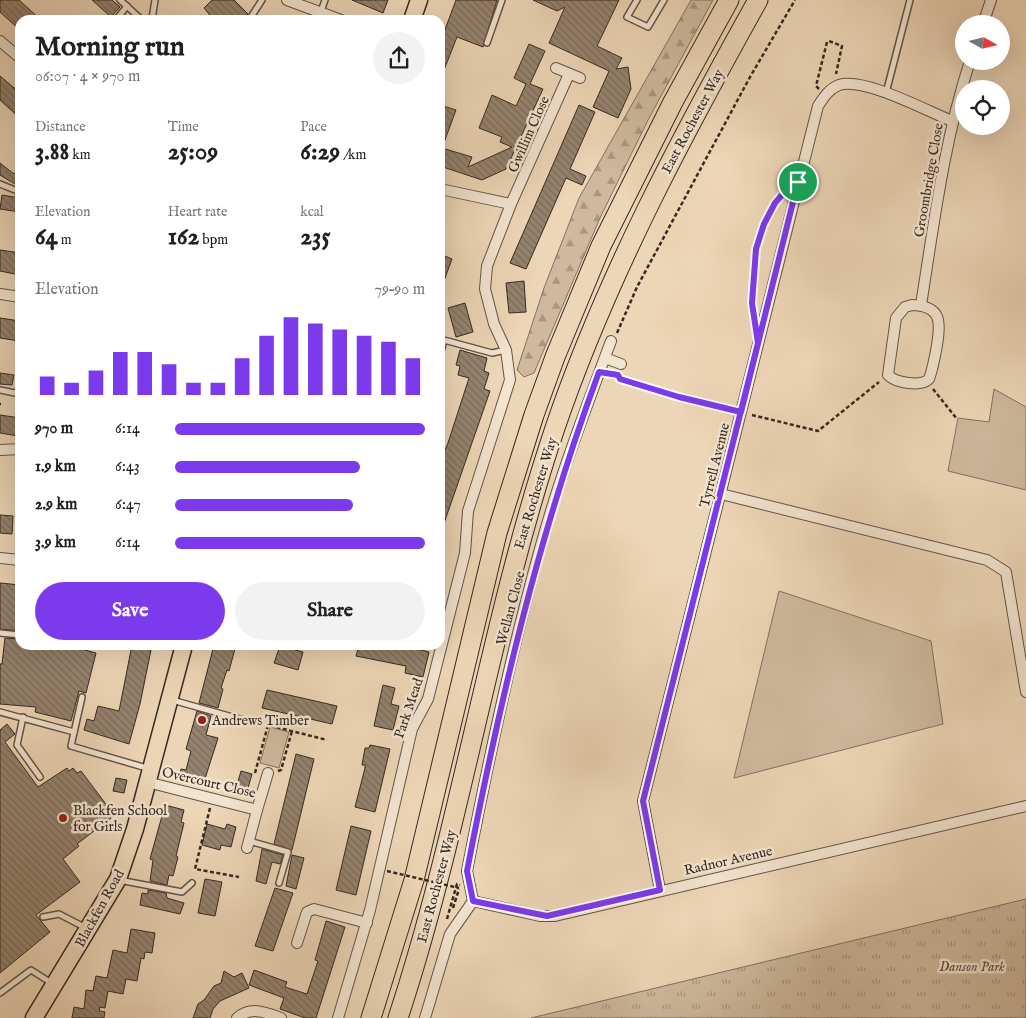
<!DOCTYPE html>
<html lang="en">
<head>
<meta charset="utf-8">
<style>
  body { margin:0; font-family:"IM FELL English",serif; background:#f2f2f2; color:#202124; height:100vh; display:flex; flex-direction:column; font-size:19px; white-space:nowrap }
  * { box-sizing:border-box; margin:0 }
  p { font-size:16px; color:#757577 }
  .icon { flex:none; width:28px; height:28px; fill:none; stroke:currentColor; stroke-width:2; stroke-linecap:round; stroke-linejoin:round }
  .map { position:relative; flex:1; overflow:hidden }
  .sheet { position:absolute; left:15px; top:15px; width:430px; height:635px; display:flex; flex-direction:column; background:#fff; border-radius:15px; box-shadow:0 5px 20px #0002 }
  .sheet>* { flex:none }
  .needle { width:32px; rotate:98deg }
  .buttons { position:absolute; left:955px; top:15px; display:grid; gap:10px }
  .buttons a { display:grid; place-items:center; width:55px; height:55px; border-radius:50%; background:#fff; box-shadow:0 5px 20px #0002; font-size:25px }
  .pin { position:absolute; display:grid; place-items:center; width:42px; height:42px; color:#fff; margin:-21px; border:2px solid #fff; border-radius:50%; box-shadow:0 1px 5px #0007 }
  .round { display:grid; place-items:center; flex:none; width:52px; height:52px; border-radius:26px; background:#f2f2f2 }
  .headline { display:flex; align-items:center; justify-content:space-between; height:85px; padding:0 20px }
  h1 { font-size:28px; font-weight:700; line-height:38px }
  .metrics { display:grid; grid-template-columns:repeat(3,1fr); gap:8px; height:85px; padding:5px 20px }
  .metrics div { display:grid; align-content:center }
  .metrics b { font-size:25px; font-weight:700 }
  .metrics small { font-size:14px; font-weight:400 }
  .metrics p { font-size:14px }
  .chart { height:140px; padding:10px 20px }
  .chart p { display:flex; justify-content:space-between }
  .chart svg { width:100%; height:90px; margin-top:5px; stroke:#7c3aed; stroke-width:6 }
  .primary-button { display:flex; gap:10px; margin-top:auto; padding:10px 20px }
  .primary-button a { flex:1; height:58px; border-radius:30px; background:#7c3aed; color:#fff; font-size:20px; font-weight:700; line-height:58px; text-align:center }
  .primary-button a+a { background:#f2f2f2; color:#202124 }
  ul { padding:0 20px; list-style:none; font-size:16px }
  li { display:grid; grid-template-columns:80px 60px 1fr; align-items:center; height:38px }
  li i { height:12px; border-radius:6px; background:#7c3aed }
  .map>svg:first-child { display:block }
  .green { fill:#ceb99e; stroke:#827160 }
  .forest { fill:url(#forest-firs); stroke:#827160 }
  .park { fill:url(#park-tufts); stroke:#827160 }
  .building { fill:url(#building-back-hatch); stroke:#352921 }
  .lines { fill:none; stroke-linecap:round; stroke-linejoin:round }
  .lane-casing { stroke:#635446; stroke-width:8 }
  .street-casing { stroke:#635446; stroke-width:12 }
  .primary-casing { stroke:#352921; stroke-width:19 }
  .highway-casing { stroke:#352921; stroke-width:21 }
  .path { stroke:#352921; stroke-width:2.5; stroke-dasharray:4 2.5; stroke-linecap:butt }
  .lane { stroke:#f3e4d0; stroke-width:5 }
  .street { stroke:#f3e4d0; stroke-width:10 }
  .primary { stroke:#edd6b7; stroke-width:16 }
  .highway { stroke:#edd6b7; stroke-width:19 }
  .path-bridge { stroke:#352921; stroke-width:2.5; stroke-dasharray:4 2.5; stroke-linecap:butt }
  .route-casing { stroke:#fff; stroke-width:10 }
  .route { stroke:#7c3aed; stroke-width:6 }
  .poi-dot { fill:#8f2418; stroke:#f3e4d0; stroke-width:2 }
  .labels { text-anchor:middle; stroke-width:5; stroke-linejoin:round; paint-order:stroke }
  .street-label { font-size:14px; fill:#352921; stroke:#f3e4d0 }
  .poi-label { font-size:14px; fill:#352921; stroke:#f3e4d0; text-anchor:start }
  .park-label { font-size:14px; font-style:italic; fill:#5b4d40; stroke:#f3e4d0 }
</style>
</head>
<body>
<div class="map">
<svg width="1026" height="1018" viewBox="0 0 1026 1018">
  <defs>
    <pattern id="forest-firs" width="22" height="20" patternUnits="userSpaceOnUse" patternTransform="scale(1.25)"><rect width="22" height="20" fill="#ceb99e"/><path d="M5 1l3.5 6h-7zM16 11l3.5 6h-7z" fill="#a89680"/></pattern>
    <pattern id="park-tufts" width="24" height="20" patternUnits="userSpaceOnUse" patternTransform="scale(1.25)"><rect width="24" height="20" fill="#ceb99e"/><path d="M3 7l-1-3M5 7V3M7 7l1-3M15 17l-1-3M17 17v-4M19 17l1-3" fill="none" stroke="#a89680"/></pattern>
    <pattern id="building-back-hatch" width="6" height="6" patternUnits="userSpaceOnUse" patternTransform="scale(1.25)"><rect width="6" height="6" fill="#95836f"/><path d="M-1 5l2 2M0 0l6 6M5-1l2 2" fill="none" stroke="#7a6b5b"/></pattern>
  </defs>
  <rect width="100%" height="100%" fill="#edd6b7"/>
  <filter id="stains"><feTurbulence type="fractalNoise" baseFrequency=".004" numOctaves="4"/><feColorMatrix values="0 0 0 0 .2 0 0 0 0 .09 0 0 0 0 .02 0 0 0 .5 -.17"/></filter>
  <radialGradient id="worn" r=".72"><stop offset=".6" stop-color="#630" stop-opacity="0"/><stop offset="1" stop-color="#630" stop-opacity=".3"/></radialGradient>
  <g class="green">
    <path d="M994,389l32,18v83l-78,-19 10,-53 31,4z"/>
    <path d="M779,591l152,50 12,83 -209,54z"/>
    <path d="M270,727l19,5 -10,36 -19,-5z"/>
  </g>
  <path class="forest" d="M691,0h22l-65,120 -48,98 -66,155 -10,4 -7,-7 27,-82 35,-90z"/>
  <path class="park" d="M1026,899v119h-495z"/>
  <g class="building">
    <path d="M0,0h19l22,20h-21v10l-20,-18z"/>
    <path d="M92,0h20l8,7 -9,10z"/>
    <path d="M212,0h22l14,14 -3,6h-31l-10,-12z"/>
    <path d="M352,0h36l-5,13z"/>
    <path d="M456,0h41l-14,47 -26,-10 -17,43v-47l3,2z"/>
    <path d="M533,0h86l-22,46 25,12 -6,11 12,-2 3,22 -13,29 -25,-11 16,-36 -60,-28 16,-36 -8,4z"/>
    <path d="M529,44l16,7 -15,33 13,5 -37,80 -24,11 -42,-14v-61l16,5 -14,38 30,9 -4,10 44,-20 -12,-5 2,-5 -23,-9 13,-33 24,11 10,-22 -12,-6z"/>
    <path d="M0,76l20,17v25l-20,-18z"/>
    <path d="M579,105l16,7 -25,57 16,7 -4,9 -16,-7 -40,91 -16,-6z"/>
    <path d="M0,163l14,11 6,-7v20l-20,-12z"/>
    <path d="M2,195l18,3v14l-20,-3z"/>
    <path d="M0,250l20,3v22l-20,-4z"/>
    <path d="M440,254l12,5 -11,30h-1z"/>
    <path d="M524,281l2,31 -17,1 -3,-30z"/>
    <path d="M465,303l8,29 -17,5 -8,-29z"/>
    <path d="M0,318l20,3 -1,20 -19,-3z"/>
    <path d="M460,350l27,8 -3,13 5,2 -5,16 6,2 -48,138h-2v-75l3,1 5,-12 21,-65 -11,-3 2,-9 -4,-1z"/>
    <path d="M0,373l14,2 -2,10 -12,-1z"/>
    <path d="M0,415l20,3 -2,18 -18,-3z"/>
    <path d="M0,515l13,1 -1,18 -12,-1z"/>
    <path d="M0,583l20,2v46l-20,-2z"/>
    <path d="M5,638l15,1v6h46l30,8 -10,40 -7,-2 -8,30 -36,-9 1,-5 -36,-3v-40h2z"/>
    <path d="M132,645h20l-12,59 -11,40 -45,-14 3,-11 7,2 4,-15 21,5z"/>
    <path d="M214,645h22l-7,26 -2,-1 -6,18 2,1 -5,19 -19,-5z"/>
    <path d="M359,645h42l28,7 -6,25 -18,-4 1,-7 -50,-10z"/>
    <path d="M280,646l23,6 -5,18 -24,-7z"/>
    <path d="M383,685l12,3 -4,16 8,2 -6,24 -19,-4z"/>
    <path d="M267,690l70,16 -5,18 -70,-16z"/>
    <path d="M197,711l14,5 -5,19 12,3 -15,47 -24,-6 2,-10 5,1 5,-19 -5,-2z"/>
    <path d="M7,724l8,10 -10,8 33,45 29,-19 2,3 4,-3 4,5 4,-2 30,40 -3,2 3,5 -34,26 2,2 -16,13 17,23 -44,33 14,17 -50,41v-243z"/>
    <path d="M370,745l20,4 -15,63 -20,-5 10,-39v-3h-3l3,-17h4z"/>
    <path d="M296,754l18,5 -22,91 -18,-6z"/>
    <path d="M241,771l11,3 -6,21 -11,-3z"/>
    <path d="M116,778l11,2 -3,13 -11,-2z"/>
    <path d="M165,805l19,5 -3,12 3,1 -8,33 2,1 -5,19 -4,-1 -2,10 -17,-4 3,-21 -3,-1z"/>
    <path d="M207,824l18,5 2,-5 9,3 -5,20 -10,-2 -1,5 -18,-5z"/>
    <path d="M351,826l20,5 -15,64 -20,-5z"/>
    <path d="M262,849l21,6 -3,9 -8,-2 -6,22 -10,-3z"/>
    <path d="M292,855l12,3 -8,31 -10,-3z"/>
    <path d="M205,879l17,3 -7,34 -17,-3z"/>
    <path d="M275,888l18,5 -20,58 -18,-5z"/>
    <path d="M148,890l18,3 1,5 17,5 -4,11 -40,-9 2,-12 6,1z"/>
    <path d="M326,921l19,6 -29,91h-11l-25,-9 4,-11 -35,-13 5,-15 33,12 -2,5 22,7 11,-33 -3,-1z"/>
    <path d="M131,929l24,4 -3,20 -7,-1 -1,7 -3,-1 -4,23 -11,-2 -3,15 -15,-3 -3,17 -5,-1 -1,4 6,1 -1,6h-32l2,-11 10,2 2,-19 7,1 3,-15 11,2 6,-28 14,3z"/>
    <path d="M224,971l10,6 8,-4 7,15 -29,13 -7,8 -3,9h-17l5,-14 6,-4 10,-14 7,-3z"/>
  </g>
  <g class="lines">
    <defs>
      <g id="lane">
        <path d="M120,0l22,20"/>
        <path d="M637,0l-10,17 21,10 16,-27"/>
        <path d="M152,19l3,-19"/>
        <path d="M116,20l11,-14"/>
        <path d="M249,20l13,-20"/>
        <path d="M318,20l7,-20"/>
        <path d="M487,43l15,-43"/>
        <path d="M886,93l24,-93"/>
        <path d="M0,184l20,8"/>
        <path d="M440,355l4,-15 48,13 14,-3"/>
        <path d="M0,390l20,4"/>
        <path d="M0,633l20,2"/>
        <path d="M82,697l-11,49 79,23"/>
        <path d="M172,700l82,23"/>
        <path d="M0,712l74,20"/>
        <path d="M23,717l-6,28 23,32"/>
        <path d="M249,841l39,11 -9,31"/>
        <path d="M119,880l63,12 10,-9"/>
        <path d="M43,917l16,-3 27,14"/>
        <path d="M0,993l31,-23 22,14"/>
      </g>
      <g id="street">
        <path d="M287,0l54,20"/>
        <path d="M983,24l8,-24"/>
        <path d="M0,41l20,17"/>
        <path d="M556,68l24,10"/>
        <path d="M440,189l71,15"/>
        <path d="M0,294l20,3"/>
        <path d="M912,305c29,1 29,16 25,40 -2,12 -4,23 -8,34 -8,8 -33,4 -41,-4l8,-57 9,-11z"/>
        <path d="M921,305c13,-82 23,-164 49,-244"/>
        <path d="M605,358l16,6"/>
        <path d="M0,450l20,-1"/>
        <path d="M721,494l266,66 19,12 20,120"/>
        <path d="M0,558l20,2"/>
        <path d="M147,782l110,28 11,-37"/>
        <path d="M247,848l10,-38"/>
        <path d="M660,890l-17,-89 175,-695c6,-9 11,-17 21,-21 25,-8 88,26 113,36"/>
        <path d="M473,901l67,15h15l471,-110"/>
        <path d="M297,943l10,-31 7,-3 53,14"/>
        <path d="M237,1018c14,-12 28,-6 44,0"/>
        <path d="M338,1018l32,-108 42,-181 16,-30 37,-146 3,-42 42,-131 -4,-30 -12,-26 -9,-35 2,-23 24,-62 58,-130"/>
        <path d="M425,1018l25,-84 23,-33 -6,-30c21,-109 44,-219 74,-326 19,-69 45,-137 70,-204"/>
      </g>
      <g id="primary">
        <path d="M412,20l7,-20"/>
        <path d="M34,1018l84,-139 17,-50 49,-184"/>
      </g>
      <g id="highway">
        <path d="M371,1018l43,-138 83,-347 37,-118 21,-58 46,-111 72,-144 56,-102"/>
        <path d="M398,1018c64,-194 92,-397 157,-590 51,-150 126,-290 203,-428"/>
      </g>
    </defs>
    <use href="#lane" class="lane-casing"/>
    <use href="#street" class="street-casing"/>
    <use href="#primary" class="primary-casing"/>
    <use href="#highway" class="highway-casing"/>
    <g class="path">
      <path d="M819,89l-3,-3 11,-44 2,-1 13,5 -6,28"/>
      <path d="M754,315c-7,-42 2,-91 31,-123"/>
      <path d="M617,333l20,-46 113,-210 45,-77"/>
      <path d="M616,375l4,4 59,18 53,13"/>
      <path d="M933,389l24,30"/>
      <path d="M0,404h1"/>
      <path d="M752,415l66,16 61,-49"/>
      <path d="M278,771l3,-1 11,-39"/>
      <path d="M255,773l13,-48 59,15"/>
      <path d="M210,808l-15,61 44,8"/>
      <path d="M453,908l6,-19"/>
      <path d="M447,919l10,-35 3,1"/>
    </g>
    <use href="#lane" class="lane"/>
    <use href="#street" class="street"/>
    <use href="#primary" class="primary"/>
    <use href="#highway" class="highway"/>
    <path class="path-bridge" d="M387,871l72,17"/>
  </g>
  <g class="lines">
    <defs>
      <path id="route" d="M798,182l-57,230 -62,-15 -59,-18 -2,-4 -19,-3c-61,164 -99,328 -132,499l6,30 74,15 113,-26 -17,-89 115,-458 -6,-40 4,-54 8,-25 11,-21 12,-14 11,-7"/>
    </defs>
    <use href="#route" class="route-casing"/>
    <use href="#route" class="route"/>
  </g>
  <g class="poi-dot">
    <circle cx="202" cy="720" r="5"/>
    <circle cx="63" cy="818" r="5"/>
  </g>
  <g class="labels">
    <g class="street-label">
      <text transform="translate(692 121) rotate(-62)" y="5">East Rochester Way</text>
      <text transform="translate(528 134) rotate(-66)" y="5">Gwillim Close</text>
      <text transform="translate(928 180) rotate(-80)" y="5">Groombridge Close</text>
      <text transform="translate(714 465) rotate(-76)" y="5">Tyrrell Avenue</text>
      <text transform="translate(535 493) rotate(-73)" y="5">East Rochester Way</text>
      <text transform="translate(510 608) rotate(-75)" y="5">Wellan Close</text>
      <text transform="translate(408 708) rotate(-71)" y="5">Park Mead</text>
      <text transform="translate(209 782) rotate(13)" y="5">Overcourt Close</text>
      <text transform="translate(728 860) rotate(-13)" y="5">Radnor Avenue</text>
      <text transform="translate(436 886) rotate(-75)" y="5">East Rochester Way</text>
      <text transform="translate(99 908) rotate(-61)" y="5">Blackfen Road</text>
    </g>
    <g class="poi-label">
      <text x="212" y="725">Andrews Timber</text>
      <text x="73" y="815">Blackfen School<tspan x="73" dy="16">for Girls</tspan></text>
    </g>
    <g class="park-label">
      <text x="972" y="971">Danson Park</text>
    </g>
  </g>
  <rect width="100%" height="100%" filter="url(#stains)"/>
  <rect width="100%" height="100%" fill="url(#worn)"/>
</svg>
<div class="buttons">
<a><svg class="needle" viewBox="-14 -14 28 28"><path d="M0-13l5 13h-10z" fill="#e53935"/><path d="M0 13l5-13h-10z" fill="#757577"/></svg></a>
<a><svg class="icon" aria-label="locate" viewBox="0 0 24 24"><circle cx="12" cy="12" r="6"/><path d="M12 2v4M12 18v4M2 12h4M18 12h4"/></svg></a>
</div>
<div class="pin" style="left:798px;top:182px;background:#1e9e55"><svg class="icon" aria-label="arrive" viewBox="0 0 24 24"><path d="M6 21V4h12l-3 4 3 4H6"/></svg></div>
<section class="sheet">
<div class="headline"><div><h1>Morning run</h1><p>06:07 · 4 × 970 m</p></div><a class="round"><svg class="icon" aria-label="share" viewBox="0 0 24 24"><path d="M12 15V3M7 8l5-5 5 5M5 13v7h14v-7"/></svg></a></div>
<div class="metrics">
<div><p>Distance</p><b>3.88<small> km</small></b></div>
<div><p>Time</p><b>25:09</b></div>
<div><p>Pace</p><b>6:29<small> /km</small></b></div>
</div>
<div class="metrics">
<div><p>Elevation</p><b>64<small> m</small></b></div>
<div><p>Heart rate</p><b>162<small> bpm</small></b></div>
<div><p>kcal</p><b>235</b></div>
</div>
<div class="chart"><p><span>Elevation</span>79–90 m</p>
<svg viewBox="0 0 160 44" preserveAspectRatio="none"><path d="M5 44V35M15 44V38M25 44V32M35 44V23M45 44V23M55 44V29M65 44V38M75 44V38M85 44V26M95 44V15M105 44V6M115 44V9M125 44V12M135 44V15M145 44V18M155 44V26"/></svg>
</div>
<ul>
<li><b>970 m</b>6:14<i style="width:100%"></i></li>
<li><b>1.9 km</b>6:43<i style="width:74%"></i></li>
<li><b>2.9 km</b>6:47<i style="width:71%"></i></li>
<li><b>3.9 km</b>6:14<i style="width:100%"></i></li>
</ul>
<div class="primary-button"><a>Save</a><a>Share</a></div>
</section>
</div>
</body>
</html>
